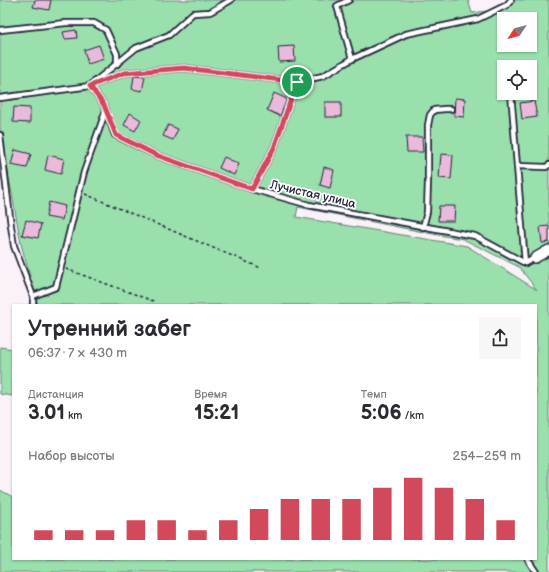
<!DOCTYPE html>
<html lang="ru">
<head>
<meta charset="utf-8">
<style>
  body { margin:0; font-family:"Balsamiq Sans",sans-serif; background:#f7f7f7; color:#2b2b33; height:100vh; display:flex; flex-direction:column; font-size:15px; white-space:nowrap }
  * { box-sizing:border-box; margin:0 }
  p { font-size:13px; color:#7c7c81 }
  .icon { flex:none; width:22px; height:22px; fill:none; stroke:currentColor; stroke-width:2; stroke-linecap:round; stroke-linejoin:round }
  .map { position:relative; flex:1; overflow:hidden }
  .sheet { position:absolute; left:12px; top:304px; width:525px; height:256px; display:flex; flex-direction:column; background:#fff; border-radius:0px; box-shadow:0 1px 3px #0004 }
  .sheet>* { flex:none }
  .needle { width:26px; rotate:234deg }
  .buttons { position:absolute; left:497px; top:12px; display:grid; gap:8px }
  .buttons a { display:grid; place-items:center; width:40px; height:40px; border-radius:0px; background:#fff; box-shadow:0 1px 3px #0004; font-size:20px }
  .pin { position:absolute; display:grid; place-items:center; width:34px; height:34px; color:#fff; margin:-17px; border:2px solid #fff; border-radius:50%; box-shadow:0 1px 4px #0007 }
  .round { display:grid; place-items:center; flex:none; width:42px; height:42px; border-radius:0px; background:#f7f7f7 }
  .head { display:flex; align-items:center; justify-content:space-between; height:68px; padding:0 16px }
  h1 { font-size:22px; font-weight:800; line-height:30px }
  .figures { display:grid; grid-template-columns:repeat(3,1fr); gap:6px; height:68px; padding:4px 16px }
  .figures div { display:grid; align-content:center }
  .figures b { font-size:20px; font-weight:800 }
  .figures small { font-size:11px; font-weight:400 }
  .figures p { font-size:11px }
  .chart { height:112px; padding:8px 16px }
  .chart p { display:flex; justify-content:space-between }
  .chart svg { width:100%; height:72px; margin-top:4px; stroke:#d1495b; stroke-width:6 }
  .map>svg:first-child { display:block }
  .green { fill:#9ae0ad; stroke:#5e8174; fill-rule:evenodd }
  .building { fill:#eabadb; stroke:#22223b }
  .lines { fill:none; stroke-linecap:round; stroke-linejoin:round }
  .lane-casing { stroke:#22223b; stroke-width:8 }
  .street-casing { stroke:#22223b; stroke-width:12 }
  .path { stroke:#22223b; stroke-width:1.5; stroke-dasharray:3 3; stroke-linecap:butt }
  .lane { stroke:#fff; stroke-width:4.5 }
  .street { stroke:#fff; stroke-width:9 }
  .route-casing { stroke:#fff; stroke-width:8 }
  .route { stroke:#d1495b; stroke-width:5 }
  .labels { text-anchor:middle; stroke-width:3.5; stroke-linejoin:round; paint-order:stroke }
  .street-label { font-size:12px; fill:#22223b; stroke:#fff }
</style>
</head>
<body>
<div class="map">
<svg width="549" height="572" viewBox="0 0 549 572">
  <rect width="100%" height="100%" fill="#fbf1f8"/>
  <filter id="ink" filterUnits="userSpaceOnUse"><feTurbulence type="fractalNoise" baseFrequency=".025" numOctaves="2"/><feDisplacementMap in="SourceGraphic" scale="8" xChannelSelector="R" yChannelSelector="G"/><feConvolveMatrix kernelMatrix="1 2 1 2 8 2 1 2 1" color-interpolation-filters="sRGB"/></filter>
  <g filter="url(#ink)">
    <g class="green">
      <path d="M0,0h468l4,13 15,-2 17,-9 2,-2h43v572h-549v-82l13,7v62h523v-254h-498l-17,-61 -21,-116zM504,19h26v26h-26zM504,67h26v26h-26zM298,207l140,28 25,4 56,28 18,23 -70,-44 -171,-29z"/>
      <path d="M0,347l13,2v47l-13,-2z"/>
    </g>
    <g class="building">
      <path d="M35,0h16l-2,10 -16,-3z"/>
      <path d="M76,30l1,8 -12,1 -2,-7z"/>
      <path d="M99,45l5,14 -16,5 -4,-14z"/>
      <path d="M294,46l1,15 -16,1 -1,-15z"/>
      <path d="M134,76l11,1 -3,14 -10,-2z"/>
      <path d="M274,93l13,6 -7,17 -13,-6z"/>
      <path d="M455,98l10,1 -1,18 -10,-1z"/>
      <path d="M534,101l3,16 -15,2 -2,-16z"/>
      <rect x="325" y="102" width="16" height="15"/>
      <path d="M14,107l16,1v15l-17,-1z"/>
      <path d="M130,113l11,7 -6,11 -11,-6z"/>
      <path d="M168,125l10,4 -5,11 -10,-4z"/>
      <path d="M406,137h16l1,15h-16z"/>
      <path d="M15,150l16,4 -4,14 -16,-3z"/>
      <path d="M441,154l12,1 -2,24 -12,-1z"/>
      <path d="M48,155l16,4 -3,15 -16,-4z"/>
      <path d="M224,157l15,7 -5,11 -15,-7z"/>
      <path d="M324,167l10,3 -4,18 -10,-3z"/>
      <path d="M49,202l16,4 -3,14 -16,-3z"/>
      <path d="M439,206h16l-1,15h-16z"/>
      <path d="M26,220l15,4 -3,14 -16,-3z"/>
      <path d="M549,226v16l-7,1 -2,-16z"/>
    </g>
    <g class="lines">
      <defs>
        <g id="lane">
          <path d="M349,0l-12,6 15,53"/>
          <path d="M0,30l66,-7h28l12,7 11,24v10"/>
          <path d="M93,83l43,-35 33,-13 24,-22 17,-1 21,-12"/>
          <path d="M90,86l34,-13 60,-5 113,14 26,-6 29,-17 54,-25 72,-15 29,-14 4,-5"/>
          <path d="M511,93l14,170"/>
          <path d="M0,98l90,-12 14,19 11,30 41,20 96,34 57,16 166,31 50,27 10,-5"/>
          <path d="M0,135l11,91 3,20 19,50v9"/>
          <path d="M517,166l29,1 3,-2"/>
          <path d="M252,189l22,-41 23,-66"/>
          <path d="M423,227l4,-15 1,-31v-56l2,-10 4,-5 11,-1h6"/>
          <path d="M33,296l23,-9 28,-115 22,-62"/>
          <path d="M528,560l8,12"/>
        </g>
        <path id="street" d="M535,258l14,-8"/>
      </defs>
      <use href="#lane" class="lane-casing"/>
      <use href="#street" class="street-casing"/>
      <g class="path">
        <path d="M85,194l176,74"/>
        <path d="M66,269l90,33"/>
      </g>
      <use href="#lane" class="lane"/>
      <use href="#street" class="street"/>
    </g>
  </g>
  <g class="lines" filter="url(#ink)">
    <defs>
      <path id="route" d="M184,68l113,14 -23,66 -22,41 -96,-34 -40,-20 -12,-30 -14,-19 34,-13z"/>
    </defs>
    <use href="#route" class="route-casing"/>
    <use href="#route" class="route"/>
  </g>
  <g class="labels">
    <g class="street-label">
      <text transform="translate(313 194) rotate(13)" y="4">Лучистая улица</text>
    </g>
  </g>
</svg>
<div class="buttons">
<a><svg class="needle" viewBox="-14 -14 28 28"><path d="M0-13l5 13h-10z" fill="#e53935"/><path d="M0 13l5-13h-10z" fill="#7c7c81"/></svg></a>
<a><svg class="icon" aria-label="locate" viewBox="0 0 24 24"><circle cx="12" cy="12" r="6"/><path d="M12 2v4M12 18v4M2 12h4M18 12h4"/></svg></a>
</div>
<div class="pin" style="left:297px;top:82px;background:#1e9e55"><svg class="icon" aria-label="arrive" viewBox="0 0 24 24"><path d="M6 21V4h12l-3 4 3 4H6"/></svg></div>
<section class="sheet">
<div class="head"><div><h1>Утренний забег</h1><p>06:37 · 7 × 430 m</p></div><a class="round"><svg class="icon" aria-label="share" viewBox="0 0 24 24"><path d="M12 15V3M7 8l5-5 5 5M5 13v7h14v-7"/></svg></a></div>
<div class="figures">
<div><p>Дистанция</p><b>3.01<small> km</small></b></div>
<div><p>Время</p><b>15:21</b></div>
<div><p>Темп</p><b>5:06<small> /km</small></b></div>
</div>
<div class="chart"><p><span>Набор высоты</span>254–259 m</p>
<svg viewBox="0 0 160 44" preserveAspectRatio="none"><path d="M5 44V38M15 44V38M25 44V38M35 44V32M45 44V32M55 44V38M65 44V32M75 44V25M85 44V19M95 44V19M105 44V19M115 44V12M125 44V6M135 44V12M145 44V19M155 44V32"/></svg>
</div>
</section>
</div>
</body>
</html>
